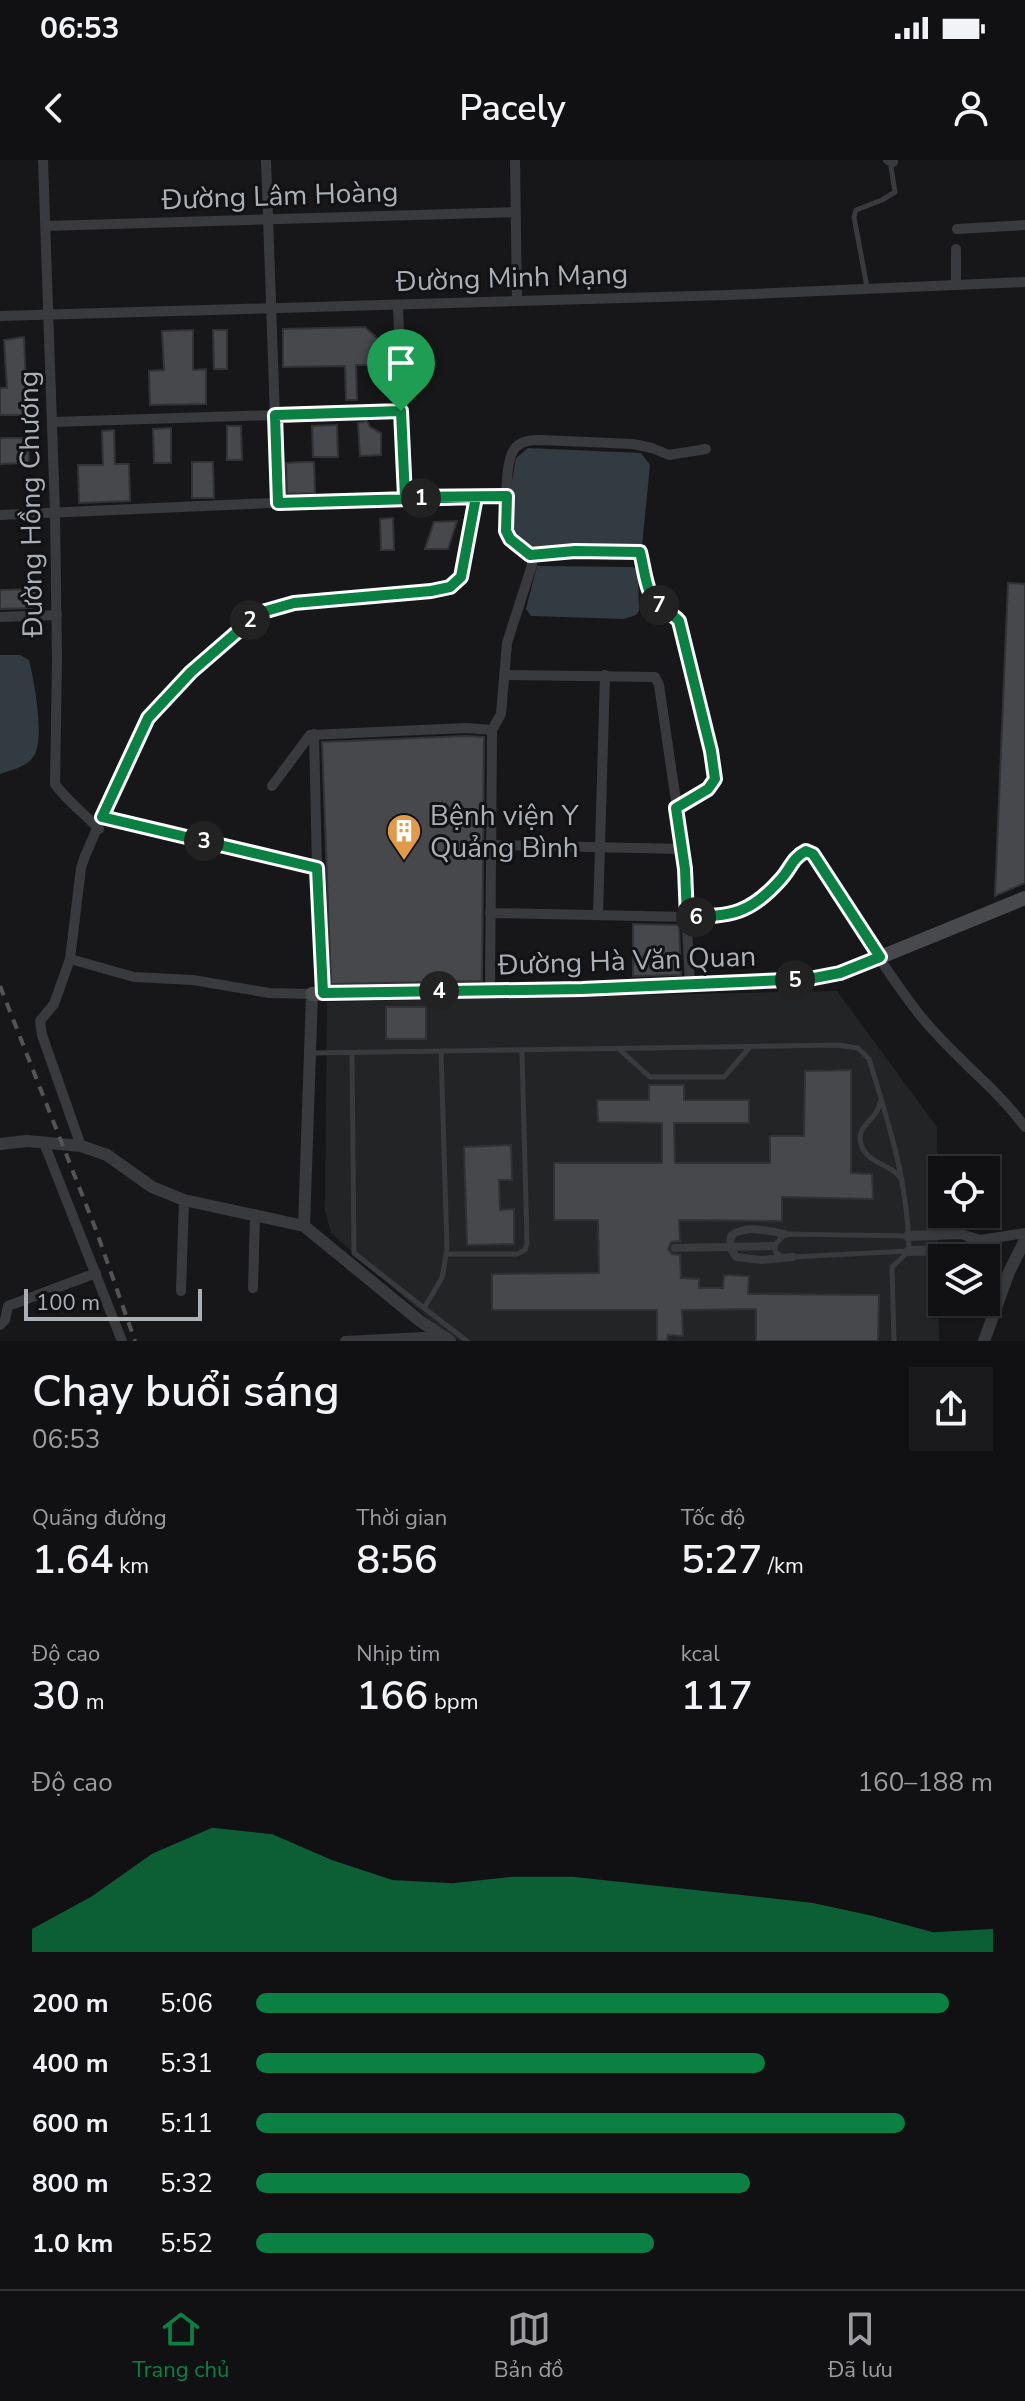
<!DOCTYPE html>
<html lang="vi">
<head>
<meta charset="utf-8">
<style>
  body { margin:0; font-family:"Nunito Sans",sans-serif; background:#1a1a1c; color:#f1f3f6; height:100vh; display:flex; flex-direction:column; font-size:30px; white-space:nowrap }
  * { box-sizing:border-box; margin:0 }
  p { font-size:26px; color:#9c9da0 }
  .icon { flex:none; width:44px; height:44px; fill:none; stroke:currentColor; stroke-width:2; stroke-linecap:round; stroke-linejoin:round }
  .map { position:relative; height:1181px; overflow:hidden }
  .drawer { display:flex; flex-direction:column; background:#111113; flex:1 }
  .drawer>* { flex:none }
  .buttons { position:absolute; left:928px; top:996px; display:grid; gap:16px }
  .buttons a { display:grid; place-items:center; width:72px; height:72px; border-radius:0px; background:#111113; box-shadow:0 2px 6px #0004,0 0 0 2px #303133; font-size:40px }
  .scale { position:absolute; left:24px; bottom:20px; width:178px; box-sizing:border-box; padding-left:8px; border:4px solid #abb0b7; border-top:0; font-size:22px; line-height:28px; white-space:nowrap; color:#abb0b7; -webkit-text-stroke:6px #121214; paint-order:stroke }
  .pin { position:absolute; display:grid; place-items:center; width:68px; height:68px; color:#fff; margin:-82px -34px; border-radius:50% 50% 50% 0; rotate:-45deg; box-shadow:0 0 8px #0007 }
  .pin .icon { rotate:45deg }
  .km { position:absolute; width:40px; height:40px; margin:-20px; border-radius:50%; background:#222; color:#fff; font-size:22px; line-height:40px; text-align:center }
  .round { display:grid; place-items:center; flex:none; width:84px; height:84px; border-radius:0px; background:#1a1a1c }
  .headline { display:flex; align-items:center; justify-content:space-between; height:136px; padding:0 32px }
  h1 { font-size:44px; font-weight:600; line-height:60px }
  .stats { display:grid; grid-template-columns:repeat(3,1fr); gap:12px; height:136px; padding:8px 32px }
  .stats div { display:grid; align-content:center }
  .stats b { font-size:40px; font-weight:600 }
  .stats small { font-size:22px; font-weight:400 }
  .stats p { font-size:22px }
  .chart { height:224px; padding:16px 32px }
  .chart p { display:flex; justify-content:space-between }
  .chart svg { width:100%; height:144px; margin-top:8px; fill:#0b8043; opacity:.7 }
  ul { padding:0 32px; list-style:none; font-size:26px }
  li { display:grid; grid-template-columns:128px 96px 1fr; align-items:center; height:60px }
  li i { height:20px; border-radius:10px; background:#0b8043 }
  .status { display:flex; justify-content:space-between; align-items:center; height:56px; padding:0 40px; background:#111113; direction:ltr }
  .status svg { height:22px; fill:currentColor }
  header { display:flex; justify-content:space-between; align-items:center; height:104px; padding:0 32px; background:#111113; font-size:36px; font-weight:600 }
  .tab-bar { display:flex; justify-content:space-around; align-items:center; height:112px; border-top:2px solid #303133; background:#111113; font-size:22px; color:#9c9da0 }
  .tab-bar a { display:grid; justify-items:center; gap:4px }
  .tab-bar .current { color:#0b8043 }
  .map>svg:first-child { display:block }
  .built { fill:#232426 }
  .water { fill:#313b41 }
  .building { fill:#46484b; stroke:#313235; stroke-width:2 }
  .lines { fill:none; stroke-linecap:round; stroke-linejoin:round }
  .service { stroke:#393a3d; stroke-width:5 }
  .pedestrian { stroke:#393a3d; stroke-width:8 }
  .minor { stroke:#393a3d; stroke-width:10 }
  .tertiary { stroke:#393a3d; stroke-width:12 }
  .secondary { stroke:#47494d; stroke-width:14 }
  .rail { stroke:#525458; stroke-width:4; stroke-dasharray:10 8; stroke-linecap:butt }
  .route-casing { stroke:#fff; stroke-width:16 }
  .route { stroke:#0b8043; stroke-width:10 }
  .labels { text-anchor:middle; stroke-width:6; stroke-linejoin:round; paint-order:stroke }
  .street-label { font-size:28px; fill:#abb0b7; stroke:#121214 }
  .poi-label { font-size:28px; fill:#abb0b7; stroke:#121214; text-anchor:start }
</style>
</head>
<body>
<div class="status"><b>06:53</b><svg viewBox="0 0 49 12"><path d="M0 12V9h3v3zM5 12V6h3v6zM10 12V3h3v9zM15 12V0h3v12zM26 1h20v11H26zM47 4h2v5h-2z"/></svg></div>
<header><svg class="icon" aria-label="back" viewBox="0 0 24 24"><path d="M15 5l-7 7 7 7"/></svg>Pacely<svg class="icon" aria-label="person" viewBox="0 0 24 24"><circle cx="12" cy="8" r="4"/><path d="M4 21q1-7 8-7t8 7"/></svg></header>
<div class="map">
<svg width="1025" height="1181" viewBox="0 0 1025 1181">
  <rect width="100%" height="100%" fill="#171719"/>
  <path class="built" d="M837,831l100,136 2,214h-480l-28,-20 -100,-88 -6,-22 2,-209z"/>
  <g class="water">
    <path d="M528,288l113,5 9,12 -8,81 -113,3 -20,-15 1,-42 6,-34z"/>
    <path d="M537,406l95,1 5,2 1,6 1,36 -3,4 -12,4 -93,-3 -5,-7z"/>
    <path d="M0,495h20l9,5c5,20 16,78 5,96 -7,11 -23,14 -34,18z"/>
  </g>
  <g class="building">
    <path d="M365,167l12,11 1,27h-22l1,35h-11l-1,-34 -62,1v-38z"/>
    <path d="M193,170v40l13,-1v35l-56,1 -1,-34 15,-1 -2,-39z"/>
    <path d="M213,170h14v39h-13z"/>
    <path d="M24,177l3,78h-27v-27h7l-3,-48z"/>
    <path d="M367,261l3,6 11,6v22l-21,1 -2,-33z"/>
    <path d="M337,265l1,32h-25l-1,-31z"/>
    <path d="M227,266h14l1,34h-15z"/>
    <path d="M171,268v35h-17l-1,-34z"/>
    <path d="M114,270l1,34h14l1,37 -51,2 -1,-38h25l-1,-34z"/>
    <path d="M0,278h28l1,25 -29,1z"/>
    <path d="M192,302h21l1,36h-22z"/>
    <path d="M304,302h10l1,31 -28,1 -1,-31z"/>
    <path d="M393,358l1,32h-13l-1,-31z"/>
    <path d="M457,361l-9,28h-23l9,-27z"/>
    <path d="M1008,423l17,1v299l-30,13z"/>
    <path d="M35,429l1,15 -4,4 -32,1v-19z"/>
    <path d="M466,576l18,1 -2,244 -151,3 -9,-242z"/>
    <path d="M633,764l46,1 2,50 -48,1z"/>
    <rect x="386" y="847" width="40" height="32"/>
    <path d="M851,910v103l21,1 1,25 -91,-2v24l-103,-1 1,21 -9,1 -3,7 4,5 8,1 1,23 18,1v9h24l1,-13 25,1 -1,18 131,1 -1,46h-122v-32l-74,1 1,26 -15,-1 -1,6h-10v-31h-165v-36l107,-1 -1,-53h-44v-57h108v-40l-64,-1 -1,-22h52v-15h35v15h65v23h-75l1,40h95v-27h34l1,-65z"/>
    <path d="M511,985l1,35h-13l1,30 14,-1v35l-47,1 -3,-98z"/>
  </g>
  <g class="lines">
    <g class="service">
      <path d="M867,127l-13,-70 2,-7 26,-10 13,-8 -4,-25 3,-6"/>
      <path d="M620,890l30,27h74l26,-30"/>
      <path d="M313,893l525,-8 20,3 11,11c20,65 39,123 40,192l-17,16 2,74"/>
      <path d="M352,893l2,200 70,55 18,-30 5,-29 -6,-198"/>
      <path d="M880,942c-2,19 -27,23 -18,45 7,17 30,17 40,33"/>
      <path d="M446,1094h71l8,-4 2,-7 -5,-191"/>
      <path d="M782,1096l-6,-3 -2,-7 11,-12 122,2"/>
      <path d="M792,1097l117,-6"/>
      <path d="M424,1148l43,33"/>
    </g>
    <g class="pedestrian">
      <path d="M785,1074c-18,-3 -39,-10 -54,2l-1,11 6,10 25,3 32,-3"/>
      <path d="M675,1088l99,-2"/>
    </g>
    <g class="minor">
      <path d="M43,0l12,353 2,145 -2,126c12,17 29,29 44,45"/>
      <path d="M266,0l12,343"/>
      <path d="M515,0l2,140"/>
      <path d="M888,0l5,2"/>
      <path d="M46,66l469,-14"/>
      <path d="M957,69l68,-4"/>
      <path d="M956,89v36"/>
      <path d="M398,146l7,191"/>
      <path d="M0,156l729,-21 296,-13"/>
      <path d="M53,262l348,-11"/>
      <path d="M0,355l405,-18 102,-1"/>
      <path d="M530,395l45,-4 65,1 17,52 14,7 8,10 32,130 4,28 -7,10 -32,19"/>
      <path d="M0,457l57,-2"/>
      <path d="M505,515l150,2 4,8 24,164 7,136"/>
      <path d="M314,574l3,134 6,125"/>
      <path d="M272,626l38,-51 156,-7 26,2"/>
      <path d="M102,657l215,51"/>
      <path d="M490,685l193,4"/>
      <path d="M490,753l197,4 55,-5 41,-35 13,-21 10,-5 7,3c35,53 67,110 106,160 32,41 75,71 106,113"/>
      <path d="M598,755l7,-240"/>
      <path d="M70,799l64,18 59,3 76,13 43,1"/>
      <path d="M490,830l2,-260 9,-16 6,-71 25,-78 -2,-10 -20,-16 -4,-8c1,-19 -3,-71 10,-84 7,-7 17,-7 25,-7l92,4 19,4 17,7 37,-6"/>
      <path d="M44,983l78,198"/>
      <path d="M81,986l-39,-111 -2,-14 14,-17 16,-45 11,-91 4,-12 53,-121 20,-29 33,-34 68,-59 35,-10 137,-12 19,-4 11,-10 15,-80"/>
      <path d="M908,1076l53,-2 19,6"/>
      <path d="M909,1091l51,-1 20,-10 45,-7"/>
      <path d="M253,1128l2,-74"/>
      <path d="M181,1131l3,-91"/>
      <path d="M0,1165l5,-5 3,-14 88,-33"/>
      <path d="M345,1181l99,-5"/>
    </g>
    <g class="tertiary">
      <path d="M0,984l27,-3 54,5 26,9 45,32 32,13 120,26 116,95 30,20"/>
      <path d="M304,1066l8,-232"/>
      <path d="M984,1181l25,-69 16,-32"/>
    </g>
    <path class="secondary" d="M312,834l270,-5 227,-10 31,-6 26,-10 159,-65"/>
    <path class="rail" d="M0,826l96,244 39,111"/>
  </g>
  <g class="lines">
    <defs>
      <path id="route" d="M401,251l-126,4 3,88 198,-6 -15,80 -11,10 -19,4 -137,12 -35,10 -68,59 -43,46 -46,99 215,51 6,125 259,-4 227,-10 31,-6 40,-16 -67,-103 -7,-3c-14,7 -15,17 -25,28 -31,35 -49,37 -94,38l-2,-48 -9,-61 32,-19 7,-10 -4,-28 -32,-130c-7,-8 -16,-10 -22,-17 -11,-11 -13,-37 -17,-52l-65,-1 -45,4 -20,-16 -4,-8 1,-35 -102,1 -4,-86"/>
    </defs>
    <use href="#route" class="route-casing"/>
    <use href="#route" class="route"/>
  </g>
  <defs>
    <symbol id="building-pin" viewBox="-11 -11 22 30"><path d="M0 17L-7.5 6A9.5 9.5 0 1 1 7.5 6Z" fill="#e09a48" stroke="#121214"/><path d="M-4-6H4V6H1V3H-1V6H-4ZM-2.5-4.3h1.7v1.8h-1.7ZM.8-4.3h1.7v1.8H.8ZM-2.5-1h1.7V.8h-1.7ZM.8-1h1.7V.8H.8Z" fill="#fff"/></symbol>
  </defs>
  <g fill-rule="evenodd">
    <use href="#building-pin" x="384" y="651" width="40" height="54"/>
  </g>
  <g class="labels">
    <g class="street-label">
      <text transform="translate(280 35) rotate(-2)" y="10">Đường Lâm Hoàng</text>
      <text transform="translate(512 117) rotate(-2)" y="10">Đường Minh Mạng</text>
      <text transform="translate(30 344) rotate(-91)" y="10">Đường Hồng Chương</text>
      <text transform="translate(627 800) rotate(-2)" y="10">Đường Hà Văn Quan</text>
    </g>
    <g class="poi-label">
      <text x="430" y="665">Bệnh viện Y<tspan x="430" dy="32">Quảng Bình</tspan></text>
    </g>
  </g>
</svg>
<div class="buttons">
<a><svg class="icon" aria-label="locate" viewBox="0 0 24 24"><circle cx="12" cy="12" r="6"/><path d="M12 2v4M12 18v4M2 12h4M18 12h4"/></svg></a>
<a><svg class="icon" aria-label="layers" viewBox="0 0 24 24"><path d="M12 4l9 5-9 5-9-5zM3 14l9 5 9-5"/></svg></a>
</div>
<div class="scale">100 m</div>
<div class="pin" style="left:401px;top:251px;background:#1e9e55"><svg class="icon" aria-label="arrive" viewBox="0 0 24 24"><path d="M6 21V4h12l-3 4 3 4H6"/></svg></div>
<b class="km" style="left:421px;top:338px">1</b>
<b class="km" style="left:250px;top:460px">2</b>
<b class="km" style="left:204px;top:681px">3</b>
<b class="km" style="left:439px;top:831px">4</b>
<b class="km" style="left:795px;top:820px">5</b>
<b class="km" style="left:696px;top:757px">6</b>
<b class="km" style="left:659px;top:445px">7</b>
</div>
<section class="drawer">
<div class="headline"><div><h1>Chạy buổi sáng</h1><p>06:53</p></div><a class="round"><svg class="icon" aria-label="share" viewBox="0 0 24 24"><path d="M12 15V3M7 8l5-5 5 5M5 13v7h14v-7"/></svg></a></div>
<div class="stats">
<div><p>Quãng đường</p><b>1.64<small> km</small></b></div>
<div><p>Thời gian</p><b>8:56</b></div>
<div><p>Tốc độ</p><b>5:27<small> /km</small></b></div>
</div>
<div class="stats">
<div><p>Độ cao</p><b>30<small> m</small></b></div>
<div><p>Nhịp tim</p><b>166<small> bpm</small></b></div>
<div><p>kcal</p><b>117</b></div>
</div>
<div class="chart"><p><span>Độ cao</span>160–188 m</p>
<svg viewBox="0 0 160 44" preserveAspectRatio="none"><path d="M0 44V37L10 27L20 14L30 6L40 8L50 16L60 22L70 23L80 21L90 21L100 23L110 25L120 27L130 29L140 33L150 38L160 37V44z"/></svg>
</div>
<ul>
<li><b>200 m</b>5:06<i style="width:94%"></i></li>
<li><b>400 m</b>5:31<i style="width:69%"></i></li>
<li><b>600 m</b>5:11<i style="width:88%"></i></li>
<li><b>800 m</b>5:32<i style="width:67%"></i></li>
<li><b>1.0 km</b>5:52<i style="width:54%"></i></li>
</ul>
</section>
<nav class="tab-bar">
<a class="current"><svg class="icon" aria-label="home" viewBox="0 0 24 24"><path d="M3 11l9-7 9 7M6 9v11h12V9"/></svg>Trang chủ</a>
<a><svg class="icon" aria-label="map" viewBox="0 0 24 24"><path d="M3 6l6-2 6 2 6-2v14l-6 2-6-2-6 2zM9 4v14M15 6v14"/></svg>Bản đồ</a>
<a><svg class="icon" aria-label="saved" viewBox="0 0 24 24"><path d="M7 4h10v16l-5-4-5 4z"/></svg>Đã lưu</a>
</nav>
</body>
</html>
